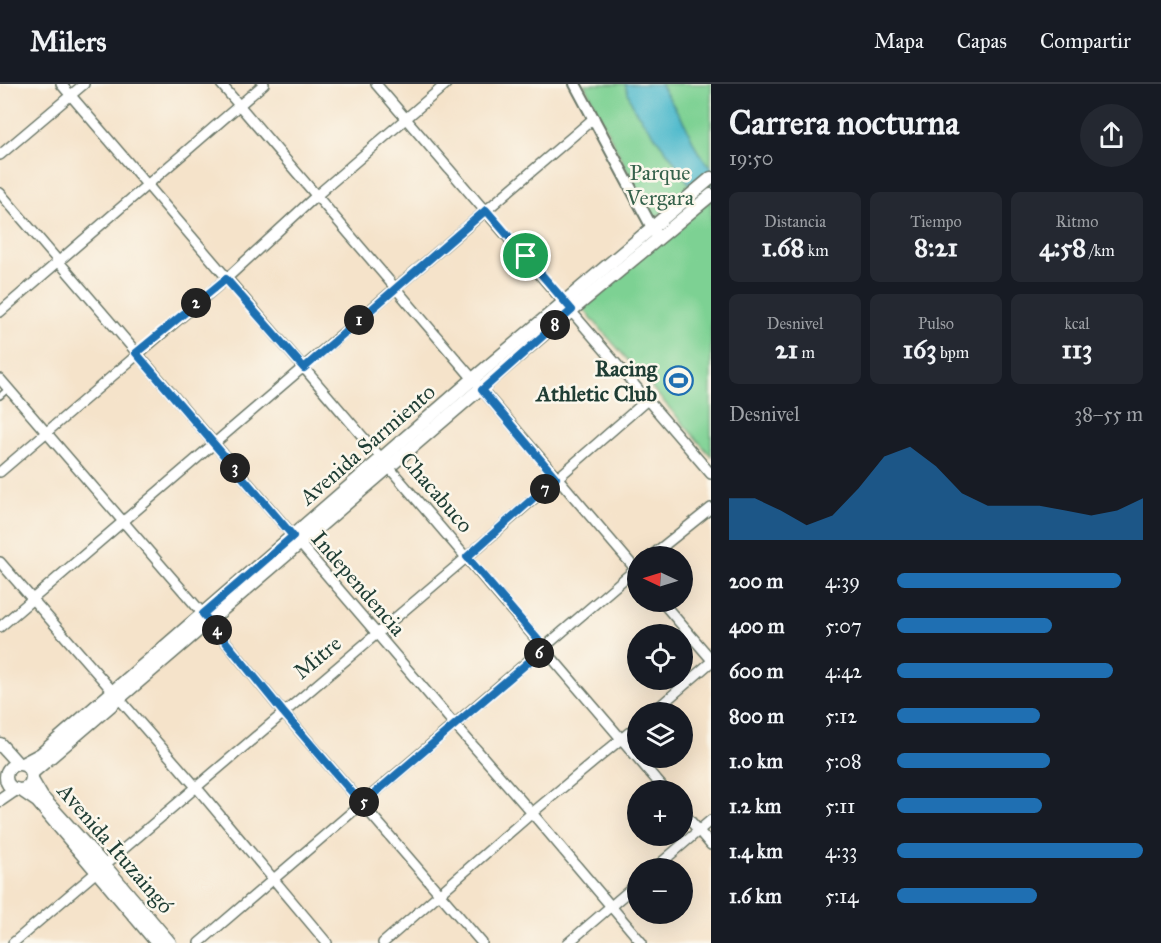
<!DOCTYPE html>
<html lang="es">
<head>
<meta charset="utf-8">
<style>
  body { margin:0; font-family:"IM FELL Great Primer",serif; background:#242831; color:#f1f3f6; height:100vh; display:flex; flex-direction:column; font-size:22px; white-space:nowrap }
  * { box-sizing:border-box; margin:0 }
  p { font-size:20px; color:#9ea1a6 }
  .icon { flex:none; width:33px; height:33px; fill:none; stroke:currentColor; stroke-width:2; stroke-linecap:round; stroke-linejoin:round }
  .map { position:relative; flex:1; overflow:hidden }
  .side { display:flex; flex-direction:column; background:#171b24; width:450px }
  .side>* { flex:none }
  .needle { width:39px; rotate:274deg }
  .fabs { position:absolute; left:627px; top:462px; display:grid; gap:12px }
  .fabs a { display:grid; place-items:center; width:66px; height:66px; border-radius:50%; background:#171b24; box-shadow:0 6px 24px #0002; font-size:30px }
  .pin { position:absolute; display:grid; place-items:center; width:51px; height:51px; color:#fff; margin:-26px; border:3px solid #fff; border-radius:50%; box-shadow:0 2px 6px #0007 }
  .km { position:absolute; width:30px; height:30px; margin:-15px; border-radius:50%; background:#222; color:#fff; font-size:16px; line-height:30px; text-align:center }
  .round { display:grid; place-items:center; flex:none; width:63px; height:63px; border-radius:32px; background:#242831 }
  .head { display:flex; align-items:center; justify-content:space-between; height:102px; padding:0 18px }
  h1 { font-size:33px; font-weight:700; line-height:45px }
  .figures { display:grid; grid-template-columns:repeat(3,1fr); gap:9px; height:102px; padding:6px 18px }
  .figures div { display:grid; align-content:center; border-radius:9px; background:#242831; text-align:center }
  .figures b { font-size:26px; font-weight:700 }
  .figures small { font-size:16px; font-weight:400 }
  .figures p { font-size:16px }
  .chart { height:168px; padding:12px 18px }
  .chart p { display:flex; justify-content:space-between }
  .chart svg { width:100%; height:108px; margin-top:6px; fill:#1f6fb2; opacity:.7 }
  ul { padding:0 18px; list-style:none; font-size:20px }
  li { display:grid; grid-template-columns:96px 72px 1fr; align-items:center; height:45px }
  li i { height:15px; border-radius:8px; background:#1f6fb2 }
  header { display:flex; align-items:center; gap:36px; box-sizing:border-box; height:84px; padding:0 30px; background:#171b24; border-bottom:2px solid #363941 }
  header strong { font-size:28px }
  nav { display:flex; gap:33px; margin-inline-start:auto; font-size:21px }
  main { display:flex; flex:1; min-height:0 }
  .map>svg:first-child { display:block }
  .green { fill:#7dd193; stroke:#4e8764; stroke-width:1.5 }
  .water { fill:#4fbacc; stroke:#377c80; stroke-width:1.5 }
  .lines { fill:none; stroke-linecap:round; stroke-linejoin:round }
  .service-casing { stroke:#6a7768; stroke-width:8 }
  .minor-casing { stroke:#6a7768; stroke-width:12 }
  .tertiary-casing { stroke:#6a7768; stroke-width:14 }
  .secondary-casing { stroke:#6a7768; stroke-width:15 }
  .service { stroke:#fff; stroke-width:4.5 }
  .minor { stroke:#fff; stroke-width:9 }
  .tertiary { stroke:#fff; stroke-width:10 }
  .secondary { stroke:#fff; stroke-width:12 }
  .route-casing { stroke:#fff; stroke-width:12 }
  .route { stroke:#1f6fb2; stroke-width:8 }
  .labels { text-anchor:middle; stroke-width:5; stroke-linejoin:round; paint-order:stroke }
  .park-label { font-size:22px; fill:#36624c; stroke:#fbf7ec }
  .poi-label { font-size:22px; font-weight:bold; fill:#1f3d34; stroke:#fbf7ec; text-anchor:end }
  .street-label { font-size:22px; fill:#1f3d34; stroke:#fbf7ec }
</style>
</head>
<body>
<header>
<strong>Milers</strong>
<nav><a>Mapa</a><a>Capas</a><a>Compartir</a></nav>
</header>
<main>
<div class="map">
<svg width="711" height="859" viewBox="0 0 711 859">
  <rect width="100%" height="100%" fill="#fbf7ec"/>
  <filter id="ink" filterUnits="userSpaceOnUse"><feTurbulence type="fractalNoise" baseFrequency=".0167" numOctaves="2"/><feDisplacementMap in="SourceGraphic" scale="12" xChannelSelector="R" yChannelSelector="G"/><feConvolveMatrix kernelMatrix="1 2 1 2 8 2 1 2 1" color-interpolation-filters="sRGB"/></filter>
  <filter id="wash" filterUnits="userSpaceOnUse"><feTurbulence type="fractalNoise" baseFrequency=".008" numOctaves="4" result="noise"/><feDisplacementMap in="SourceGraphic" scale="24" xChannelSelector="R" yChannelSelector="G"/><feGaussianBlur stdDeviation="1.35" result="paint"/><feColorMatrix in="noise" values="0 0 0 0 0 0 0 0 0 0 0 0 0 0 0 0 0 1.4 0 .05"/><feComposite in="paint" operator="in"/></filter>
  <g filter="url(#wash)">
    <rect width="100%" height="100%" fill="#f5e3ca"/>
    <g class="green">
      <path d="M584,0h41l9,25 37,48 21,31 -38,31 -4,-2z"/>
      <path d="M660,0h51v83l-13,-15 -13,-28z"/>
      <path d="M711,115v257l-131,-151z"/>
    </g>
    <path class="water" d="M625,0h35l25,40 13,28 13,15v26l-19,-5 -21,-31 -37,-48z"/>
  </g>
  <g filter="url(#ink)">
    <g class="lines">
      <defs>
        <path id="service" d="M0,312l8,-7"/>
        <g id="minor">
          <path d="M61,0l604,706"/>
          <path d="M221,0l417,488"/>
          <path d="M376,0l335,390"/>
          <path d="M0,71l84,-71"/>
          <path d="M0,109l455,532 77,88 110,130"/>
          <path d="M0,228l264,-228"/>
          <path d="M0,295l203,235 80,98 199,231"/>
          <path d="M0,388l226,-193 90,-83 130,-112"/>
          <path d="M651,472l60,-48"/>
          <path d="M0,478l197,226 130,155"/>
          <path d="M662,518l49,57"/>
          <path d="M0,543l594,-509"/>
          <path d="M653,628l58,-50"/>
          <path d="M682,727l29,34"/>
          <path d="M655,784l56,-48"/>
          <path d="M13,859l454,-386 179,-156"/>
          <path d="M199,859l439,-376"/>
          <path d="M383,859l149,-130 106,-88"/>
          <path d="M568,859l70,-60"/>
        </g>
        <path id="tertiary" d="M575,0l81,151"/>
        <g id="secondary">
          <path d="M0,660l17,19"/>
          <circle cx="19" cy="693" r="13"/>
          <path d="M22,680l19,-10 432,-375 238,-201"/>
          <path d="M32,689l540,-463 139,-115"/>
          <path d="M32,696l10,17 62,68 66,78"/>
          <path d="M21,706l16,11 120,142"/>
          <path d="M0,716l16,-11"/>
        </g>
      </defs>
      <use href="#service" class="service-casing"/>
      <use href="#minor" class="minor-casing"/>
      <use href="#tertiary" class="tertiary-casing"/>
      <use href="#secondary" class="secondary-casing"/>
      <use href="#service" class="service"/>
      <use href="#minor" class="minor"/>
      <use href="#tertiary" class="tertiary"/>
      <use href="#secondary" class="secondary"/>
    </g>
  </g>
  <g class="lines" filter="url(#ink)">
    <defs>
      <path id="route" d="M486,126l86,100 -90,80 74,88 -89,79 78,91 -183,156 -79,-92 -80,-98 90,-78 -157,-183 90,-74 78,89z"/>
    </defs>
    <use href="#route" class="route-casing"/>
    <use href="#route" class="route"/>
  </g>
  <defs>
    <symbol id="stadium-ring" viewBox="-11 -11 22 22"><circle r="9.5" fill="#fbf7ec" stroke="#1f6fb2" stroke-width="1.5"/><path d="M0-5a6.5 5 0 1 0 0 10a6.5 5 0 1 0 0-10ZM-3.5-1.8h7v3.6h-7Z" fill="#1f6fb2"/></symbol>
  </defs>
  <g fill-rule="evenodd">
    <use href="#stadium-ring" x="662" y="280" width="33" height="33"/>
  </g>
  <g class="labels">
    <g class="park-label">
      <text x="660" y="96">Parque<tspan x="660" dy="25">Vergara</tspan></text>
    </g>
    <g class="poi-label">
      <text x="657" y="292">Racing<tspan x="657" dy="25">Athletic Club</tspan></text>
    </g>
    <g class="street-label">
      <text transform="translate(367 360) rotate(-41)" y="8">Avenida Sarmiento</text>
      <text transform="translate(437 408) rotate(49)" y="8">Chacabuco</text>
      <text transform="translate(359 499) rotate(49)" y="8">Independencia</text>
      <text transform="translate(317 573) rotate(-40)" y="8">Mitre</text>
      <text transform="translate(116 764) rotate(49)" y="8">Avenida Ituzaingó</text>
    </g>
  </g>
</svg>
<div class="fabs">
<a><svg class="needle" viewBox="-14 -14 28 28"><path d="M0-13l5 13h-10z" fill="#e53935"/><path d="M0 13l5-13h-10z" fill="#9ea1a6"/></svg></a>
<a><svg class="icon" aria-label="locate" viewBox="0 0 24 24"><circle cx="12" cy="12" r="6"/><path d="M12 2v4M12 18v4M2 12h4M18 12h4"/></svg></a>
<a><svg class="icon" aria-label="layers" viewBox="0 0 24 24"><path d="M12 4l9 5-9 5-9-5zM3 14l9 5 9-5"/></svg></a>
<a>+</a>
<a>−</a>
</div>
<div class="pin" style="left:526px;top:172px;background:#1e9e55"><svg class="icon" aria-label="arrive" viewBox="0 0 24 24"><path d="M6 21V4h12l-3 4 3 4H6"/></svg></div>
<b class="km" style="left:359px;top:236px">1</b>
<b class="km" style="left:196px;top:219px">2</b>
<b class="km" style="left:235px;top:384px">3</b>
<b class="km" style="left:217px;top:546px">4</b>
<b class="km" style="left:364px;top:718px">5</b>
<b class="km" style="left:539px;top:569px">6</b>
<b class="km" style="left:545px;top:405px">7</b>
<b class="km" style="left:555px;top:241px">8</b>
</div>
<section class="side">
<div class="head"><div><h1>Carrera nocturna</h1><p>19:50</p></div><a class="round"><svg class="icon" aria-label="share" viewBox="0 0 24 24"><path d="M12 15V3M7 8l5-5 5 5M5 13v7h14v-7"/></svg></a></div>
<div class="figures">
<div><p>Distancia</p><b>1.68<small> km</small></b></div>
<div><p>Tiempo</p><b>8:21</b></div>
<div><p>Ritmo</p><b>4:58<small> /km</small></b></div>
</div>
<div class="figures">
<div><p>Desnivel</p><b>21<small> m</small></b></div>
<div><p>Pulso</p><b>163<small> bpm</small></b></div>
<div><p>kcal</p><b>113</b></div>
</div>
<div class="chart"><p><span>Desnivel</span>38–55 m</p>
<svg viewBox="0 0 160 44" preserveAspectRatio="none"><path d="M0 44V27L10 27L20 32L30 38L40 34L50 23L60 10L70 6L80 14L90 25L100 30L110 30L120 30L130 32L140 34L150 32L160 27V44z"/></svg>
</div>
<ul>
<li><b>200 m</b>4:39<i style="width:91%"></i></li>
<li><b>400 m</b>5:07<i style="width:63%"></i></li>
<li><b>600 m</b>4:42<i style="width:88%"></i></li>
<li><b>800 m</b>5:12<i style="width:58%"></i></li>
<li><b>1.0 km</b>5:08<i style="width:62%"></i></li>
<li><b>1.2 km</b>5:11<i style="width:59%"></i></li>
<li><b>1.4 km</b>4:33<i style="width:100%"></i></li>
<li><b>1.6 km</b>5:14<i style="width:57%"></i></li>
</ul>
</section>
</main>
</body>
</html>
